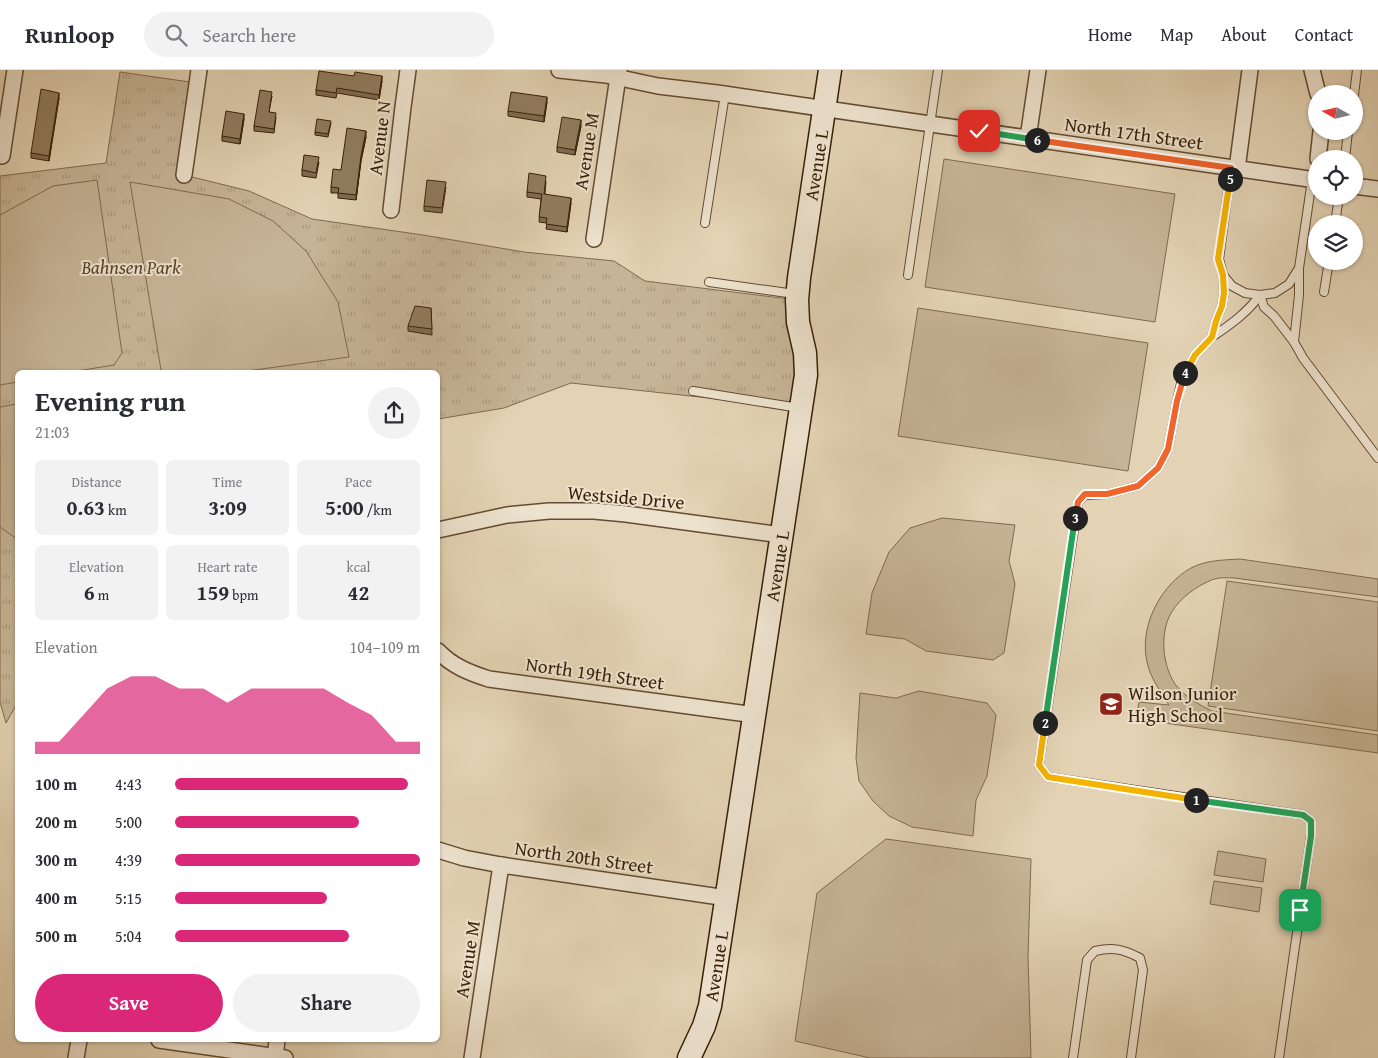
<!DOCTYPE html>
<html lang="en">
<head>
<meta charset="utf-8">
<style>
  body { margin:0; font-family:"Gentium Book Plus",serif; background:#f2f2f3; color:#2b2b33; height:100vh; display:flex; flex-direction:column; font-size:19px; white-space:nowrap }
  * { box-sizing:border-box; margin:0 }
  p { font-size:16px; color:#7c7c81 }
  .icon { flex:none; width:28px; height:28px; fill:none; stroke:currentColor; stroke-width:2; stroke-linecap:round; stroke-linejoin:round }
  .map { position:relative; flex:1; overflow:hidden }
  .details { position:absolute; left:15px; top:300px; width:425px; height:672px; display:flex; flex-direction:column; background:#fff; border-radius:8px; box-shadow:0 1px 4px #0004 }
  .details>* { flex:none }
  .needle { width:32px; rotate:278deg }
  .buttons { position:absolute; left:1308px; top:15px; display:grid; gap:10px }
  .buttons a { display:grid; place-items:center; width:55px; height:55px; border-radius:50%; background:#fff; box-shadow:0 1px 4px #0004; font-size:25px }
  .pin { position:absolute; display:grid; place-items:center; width:42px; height:42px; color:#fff; margin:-21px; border-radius:10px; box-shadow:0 2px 8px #0006 }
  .km { position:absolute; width:25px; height:25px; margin:-12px; border-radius:50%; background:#222; color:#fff; font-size:14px; line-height:25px; text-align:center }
  .round { display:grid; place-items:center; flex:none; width:52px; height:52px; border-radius:26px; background:#f2f2f3 }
  .summary { display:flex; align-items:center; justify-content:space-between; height:85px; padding:0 20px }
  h1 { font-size:28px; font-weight:700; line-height:38px }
  .figures { display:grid; grid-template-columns:repeat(3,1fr); gap:8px; height:85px; padding:5px 20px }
  .figures div { display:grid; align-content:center; border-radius:8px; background:#f2f2f3; text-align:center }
  .figures b { font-size:21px; font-weight:700 }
  .figures small { font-size:14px; font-weight:400 }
  .figures p { font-size:14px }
  .chart { height:140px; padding:10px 20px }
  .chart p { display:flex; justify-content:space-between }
  .chart svg { width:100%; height:90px; margin-top:5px; fill:#db2777; opacity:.7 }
  .cta { display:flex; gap:10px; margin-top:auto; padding:10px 20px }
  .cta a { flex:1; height:58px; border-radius:30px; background:#db2777; color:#fff; font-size:20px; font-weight:700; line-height:58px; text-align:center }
  .cta a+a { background:#f2f2f3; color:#2b2b33 }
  ul { padding:0 20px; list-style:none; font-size:16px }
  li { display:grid; grid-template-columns:80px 60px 1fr; align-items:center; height:38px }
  li i { height:12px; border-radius:6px; background:#db2777 }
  header { display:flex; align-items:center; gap:30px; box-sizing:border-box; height:70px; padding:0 25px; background:#fff; border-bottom:1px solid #e1e1e2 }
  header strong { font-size:24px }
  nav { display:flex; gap:28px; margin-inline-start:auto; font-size:18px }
  .search { width:350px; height:45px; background:#f2f2f3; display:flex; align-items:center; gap:12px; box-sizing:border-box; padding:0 18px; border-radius:28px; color:#7c7c81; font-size:19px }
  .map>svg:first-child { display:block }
  .park { fill:url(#park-tufts); stroke:#806a4e }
  .garden { fill:#c6b496; stroke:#806a4e }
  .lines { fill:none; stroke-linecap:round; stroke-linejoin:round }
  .lane-casing { stroke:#644c31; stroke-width:10 }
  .street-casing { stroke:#644c31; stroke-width:18 }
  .secondary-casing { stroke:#391f05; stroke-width:25 }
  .lane { stroke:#ede2ce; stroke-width:8 }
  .street { stroke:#ede2ce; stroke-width:15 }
  .secondary { stroke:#ede2ce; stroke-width:22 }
  .wall { fill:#7d6c53; stroke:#391f05 }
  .shaded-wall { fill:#665843; stroke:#391f05 }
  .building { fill:#917d60; stroke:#391f05 }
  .split-1-casing { stroke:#fff; stroke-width:10 }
  .split-2-casing { stroke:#fff; stroke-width:10 }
  .split-3-casing { stroke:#fff; stroke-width:10 }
  .split-4-casing { stroke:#fff; stroke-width:10 }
  .split-5-casing { stroke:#fff; stroke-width:10 }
  .split-6-casing { stroke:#fff; stroke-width:10 }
  .split-7-casing { stroke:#fff; stroke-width:10 }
  .split-1 { stroke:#22a559; stroke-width:6 }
  .split-2 { stroke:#f5b400; stroke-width:6 }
  .split-3 { stroke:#22a559; stroke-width:6 }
  .split-4 { stroke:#f0652b; stroke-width:6 }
  .split-5 { stroke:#f5b400; stroke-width:6 }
  .split-6 { stroke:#f0652b; stroke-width:6 }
  .split-7 { stroke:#22a559; stroke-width:6 }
  .labels { text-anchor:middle; stroke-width:4; stroke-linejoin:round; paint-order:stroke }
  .street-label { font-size:19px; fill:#391f05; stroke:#ede2ce }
  .park-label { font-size:19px; font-style:italic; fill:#5c4429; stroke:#ede2ce }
  .poi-label { font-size:19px; fill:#391f05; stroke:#ede2ce; text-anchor:start }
</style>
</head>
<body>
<header>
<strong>Runloop</strong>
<div class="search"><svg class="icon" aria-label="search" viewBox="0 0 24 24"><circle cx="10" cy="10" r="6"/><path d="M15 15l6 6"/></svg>Search here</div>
<nav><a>Home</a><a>Map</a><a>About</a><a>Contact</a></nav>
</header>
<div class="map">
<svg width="1378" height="988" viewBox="0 0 1378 988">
  <defs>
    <pattern id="park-tufts" width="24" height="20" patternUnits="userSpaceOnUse" patternTransform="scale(1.25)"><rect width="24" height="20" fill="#c6b496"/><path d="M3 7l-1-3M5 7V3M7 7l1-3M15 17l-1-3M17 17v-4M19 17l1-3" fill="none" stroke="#ab9a80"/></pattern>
  </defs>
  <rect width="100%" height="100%" fill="#e3d3b4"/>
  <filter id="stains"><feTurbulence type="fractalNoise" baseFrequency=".004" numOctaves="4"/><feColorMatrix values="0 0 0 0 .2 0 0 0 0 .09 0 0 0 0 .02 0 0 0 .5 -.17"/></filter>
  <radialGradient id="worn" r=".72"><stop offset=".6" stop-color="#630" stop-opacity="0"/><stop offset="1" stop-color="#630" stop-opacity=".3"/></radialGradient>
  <path class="park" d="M120,2l77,11 -13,92 65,16 63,28 111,16 101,17 90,9 31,20 152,19 4,108 -230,-25 -67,25 -66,11v-47h-420v330l-12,21 -6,-21v-526l106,-13z"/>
  <g class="garden">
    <path d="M944,89l231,35 -20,128 -230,-35z"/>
    <path d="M97,110l25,173 -8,12 -43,7h-53l-1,10 -17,3v-170l53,-29z"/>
    <path d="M130,112l99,17 44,22 33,30 32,51 11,55 -109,15h-75l-4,-2z"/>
    <path d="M918,238l230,35 -20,128 -230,-35z"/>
    <path d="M17,334h1l-1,135 -17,-12v-120z"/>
    <path d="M942,448l73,7 -6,36 6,23 -11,69 -11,7 -67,-9 -21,-12 -39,-5 6,-41 17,-41 21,-24z"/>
    <path d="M1240,489l138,20v18l-144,-19c-6,0 -13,-1 -19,1 -3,0 -7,3 -10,4 -14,7 -29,19 -36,34 -9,20 -6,49 6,67 10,13 23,20 37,27l166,24v18l-242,-34 3,-17 30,3c-10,-16 -21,-30 -23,-49 -5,-33 16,-72 45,-88 15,-8 33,-8 49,-9z"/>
    <path d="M1227,511l151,21v129l-170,-25z"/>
    <path d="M919,621l68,12 9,12 -9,61 -11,24 -3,36 -61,-9 -23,-11 -16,-15 -14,-20 -3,-23 4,-65 36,5z"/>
    <path d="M886,769l145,20 -3,97 3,102h-161l-75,-17 22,-148z"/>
    <path d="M1218,781l48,8 -3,23 -49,-7z"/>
    <path d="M1214,811l48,7 -3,24 -49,-8z"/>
  </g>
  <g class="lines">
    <defs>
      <g id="lane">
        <path d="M1354,25l3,-25"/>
        <path d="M1345,89l3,-28"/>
        <path d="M1231,98l-12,91 4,16 9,11 13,7 15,2 15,-2 14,-9 10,-16 13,-88"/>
        <path d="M705,153l20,-129"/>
        <path d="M1335,154l4,-28"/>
        <path d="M908,205l30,-205"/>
        <path d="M1223,205l1,18 -2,13 -6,15 -4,16c18,-12 35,-24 48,-42"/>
        <path d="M709,212l86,12"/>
        <path d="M1324,222l5,-31"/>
        <path d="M1260,225l4,12 10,9 20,26 5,-47v-25"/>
        <path d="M1212,267l-17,18 -12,20 -6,26 -9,48 -10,19 -20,18 -31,8 -22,1 -7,7 -39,263 9,12 255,38 8,6v14l-32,223"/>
        <path d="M1294,272l9,16 75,100"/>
        <path d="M693,321l106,17"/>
        <path d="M1073,988l14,-98 8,-9c18,-4 28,-2 45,7l3,12 -12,88"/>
      </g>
      <g id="street">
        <path d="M559,0l47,5 52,11 59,7 599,87"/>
        <path d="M1312,0l6,24"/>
        <path d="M1028,68l10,-68"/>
        <path d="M2,86l13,-86"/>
        <path d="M1318,89l3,-28"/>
        <path d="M1237,99l13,-99"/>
        <path d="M184,105l15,-105"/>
        <path d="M1354,116l24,3"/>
        <path d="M391,140l12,-103 5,-37"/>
        <path d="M594,169l25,-169"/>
        <path d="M438,460l69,-15 42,-4h45l32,3 156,21"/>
        <path d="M438,581c14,15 32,22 51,28l266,36"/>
        <path d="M438,780l26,8 37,7 226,33"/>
        <path d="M159,970l126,18"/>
        <path d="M76,988l3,-18"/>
        <path d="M275,988l2,-18"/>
        <path d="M472,988l29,-193"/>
      </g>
      <path id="secondary" d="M689,988l15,-32 6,-20 96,-631 -1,-22 -7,-31 -1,-22 2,-22 31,-208"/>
    </defs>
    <use href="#lane" class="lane-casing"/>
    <use href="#street" class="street-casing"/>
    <use href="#secondary" class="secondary-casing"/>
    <use href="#lane" class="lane"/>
    <use href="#street" class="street"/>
    <use href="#secondary" class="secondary"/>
  </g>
  <g class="wall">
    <path d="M382,11l-3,19 -42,-7 -1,5 -20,-3v-5z"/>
    <path d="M272,26l-3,16 7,5 -2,16 -20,-2v-5z"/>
    <path d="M59,28l-10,63 -18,-3v-5z"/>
    <path d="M547,32l-3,20 -36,-6v-5z"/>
    <path d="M244,49l-4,25 -18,-3v-5z"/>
    <path d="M331,53l-3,14 -13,-2v-3z"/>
    <path d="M581,56l-6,29 -18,-3v-5z"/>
    <path d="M366,67l-5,24 -5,39 -18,-2v-5h-7v-6l10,-17z"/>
    <path d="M319,92l-3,16 -14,-2v-6z"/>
    <path d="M546,111l-1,13 26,9 -4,29 -21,-3 1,-6 -8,-1 2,-23 -14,-2v-5z"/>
    <path d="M446,117l-4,26 -18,-2v-5z"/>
    <path d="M431,238l1,27 -24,-4v-5z"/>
  </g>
  <g class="shaded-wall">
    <path d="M382,6v5l-3,19v-5z"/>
    <path d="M59,23v5l-10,63v-5z"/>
    <path d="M547,27v5l-3,20v-6z"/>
    <path d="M244,44v5l-4,25v-5z"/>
    <path d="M581,50v6l-6,29v-5z"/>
    <path d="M366,61v6l-5,24 -5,39 5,-44z"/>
    <path d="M571,128v5l-4,29v-5z"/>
  </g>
  <g class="building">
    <path d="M319,1l35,5 1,-4 27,4 -3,19 -42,-7 -1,5 -20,-3z"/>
    <path d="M41,19l18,4 -10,63 -18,-3z"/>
    <path d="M260,20l12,2 -3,20 7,1 -2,16 -20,-3z"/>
    <path d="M511,22l36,5 -3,19 -36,-5z"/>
    <path d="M226,41l18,3 -4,25 -18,-3z"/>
    <path d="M562,47l19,3 -6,30 -18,-3z"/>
    <path d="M317,49l14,2 -3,13 -13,-2z"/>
    <path d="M347,58l19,3 -5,25 -5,39 -18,-2 1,-5 -8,-1 2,-18 8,1z"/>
    <path d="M304,85l15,2 -3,16 -14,-3z"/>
    <path d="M529,103l17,3 -2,18 27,4 -4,29 -21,-3 1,-6 -8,-1 3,-23 -15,-2z"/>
    <path d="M427,110l19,2 -4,26 -18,-2z"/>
    <path d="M415,236l16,2 1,21 -24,-3z"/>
  </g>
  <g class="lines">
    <defs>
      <path id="split-1" d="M1196,730l107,15 8,6v15l-11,74"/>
      <path id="split-2" d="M1045,653l-6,42 9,12 148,23"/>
      <path id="split-3" d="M1045,653l30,-205"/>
      <path id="split-4" d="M1075,448l3,-16 7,-8h22l31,-8 20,-18 10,-19 9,-48 8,-28"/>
      <path id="split-5" d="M1185,303l10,-18 17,-18 4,-16 6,-15 2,-13 -1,-18 -5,-16 12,-80"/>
      <path id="split-6" d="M1037,70l194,28 -1,11"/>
      <path id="split-7" d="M979,61l58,9"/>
    </defs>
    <use href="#split-1" class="split-1-casing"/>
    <use href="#split-2" class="split-2-casing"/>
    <use href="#split-3" class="split-3-casing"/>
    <use href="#split-4" class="split-4-casing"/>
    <use href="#split-5" class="split-5-casing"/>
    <use href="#split-6" class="split-6-casing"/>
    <use href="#split-7" class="split-7-casing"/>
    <use href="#split-1" class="split-1"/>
    <use href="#split-2" class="split-2"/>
    <use href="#split-3" class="split-3"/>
    <use href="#split-4" class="split-4"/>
    <use href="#split-5" class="split-5"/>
    <use href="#split-6" class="split-6"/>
    <use href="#split-7" class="split-7"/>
  </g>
  <defs>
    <symbol id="school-square" viewBox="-11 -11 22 22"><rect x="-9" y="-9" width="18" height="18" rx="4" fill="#8f2418" stroke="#ede2ce"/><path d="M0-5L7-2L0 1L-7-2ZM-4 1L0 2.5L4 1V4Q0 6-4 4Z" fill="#fff"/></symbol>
  </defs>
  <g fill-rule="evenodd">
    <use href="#school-square" x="1097" y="620" width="28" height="28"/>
  </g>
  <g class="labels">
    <g class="street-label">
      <text transform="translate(1134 63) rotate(8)" y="7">North 17th Street</text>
      <text transform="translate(379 68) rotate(-83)" y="7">Avenue N</text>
      <text transform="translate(586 81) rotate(-81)" y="7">Avenue M</text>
      <text transform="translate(816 95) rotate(-81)" y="7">Avenue L</text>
      <text transform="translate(626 427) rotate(5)" y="7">Westside Drive</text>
      <text transform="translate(777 496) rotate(-81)" y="7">Avenue L</text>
      <text transform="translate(595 603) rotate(8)" y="7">North 19th Street</text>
      <text transform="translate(584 787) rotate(8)" y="7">North 20th Street</text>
      <text transform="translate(467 889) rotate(-81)" y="7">Avenue M</text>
      <text transform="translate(716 896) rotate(-81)" y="7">Avenue L</text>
    </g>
    <g class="park-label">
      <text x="131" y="204">Bahnsen Park</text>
    </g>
    <g class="poi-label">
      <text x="1128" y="630">Wilson Junior<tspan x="1128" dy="22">High School</tspan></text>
    </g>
  </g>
  <rect width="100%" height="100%" filter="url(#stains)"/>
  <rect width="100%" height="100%" fill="url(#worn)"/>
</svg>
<div class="buttons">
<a><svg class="needle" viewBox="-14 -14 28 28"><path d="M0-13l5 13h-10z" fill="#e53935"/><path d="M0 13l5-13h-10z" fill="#7c7c81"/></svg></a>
<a><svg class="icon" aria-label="locate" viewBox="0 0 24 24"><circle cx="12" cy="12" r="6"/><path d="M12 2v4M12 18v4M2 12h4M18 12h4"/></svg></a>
<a><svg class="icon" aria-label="layers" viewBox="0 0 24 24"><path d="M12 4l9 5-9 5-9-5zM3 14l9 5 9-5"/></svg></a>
</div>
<div class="pin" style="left:1300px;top:840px;background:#1e9e55"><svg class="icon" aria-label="arrive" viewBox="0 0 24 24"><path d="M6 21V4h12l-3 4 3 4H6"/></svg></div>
<div class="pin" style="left:979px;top:61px;background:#d93025"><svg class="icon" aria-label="check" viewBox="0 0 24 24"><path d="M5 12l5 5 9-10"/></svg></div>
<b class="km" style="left:1196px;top:730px">1</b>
<b class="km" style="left:1045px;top:653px">2</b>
<b class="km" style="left:1075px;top:448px">3</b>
<b class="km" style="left:1185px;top:303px">4</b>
<b class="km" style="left:1230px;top:109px">5</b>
<b class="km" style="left:1037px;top:70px">6</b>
<section class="details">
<div class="summary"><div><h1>Evening run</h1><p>21:03</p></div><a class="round"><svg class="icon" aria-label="share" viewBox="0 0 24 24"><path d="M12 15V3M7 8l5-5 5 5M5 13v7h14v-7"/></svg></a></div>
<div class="figures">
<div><p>Distance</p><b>0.63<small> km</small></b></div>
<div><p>Time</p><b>3:09</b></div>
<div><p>Pace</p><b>5:00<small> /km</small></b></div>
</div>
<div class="figures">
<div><p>Elevation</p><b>6<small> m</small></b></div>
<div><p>Heart rate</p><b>159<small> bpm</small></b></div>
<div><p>kcal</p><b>42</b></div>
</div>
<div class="chart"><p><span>Elevation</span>104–109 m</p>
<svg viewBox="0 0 160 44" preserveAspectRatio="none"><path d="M0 44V38L10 38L20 25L30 12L40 6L50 6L60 12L70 12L80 19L90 12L100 12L110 12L120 12L130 19L140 25L150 38L160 38V44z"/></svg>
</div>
<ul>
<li><b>100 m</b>4:43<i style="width:95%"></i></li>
<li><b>200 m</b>5:00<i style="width:75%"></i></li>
<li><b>300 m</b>4:39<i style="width:100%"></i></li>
<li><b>400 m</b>5:15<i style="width:62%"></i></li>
<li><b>500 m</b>5:04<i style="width:71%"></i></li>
</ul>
<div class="cta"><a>Save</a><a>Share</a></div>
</section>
</div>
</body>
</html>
